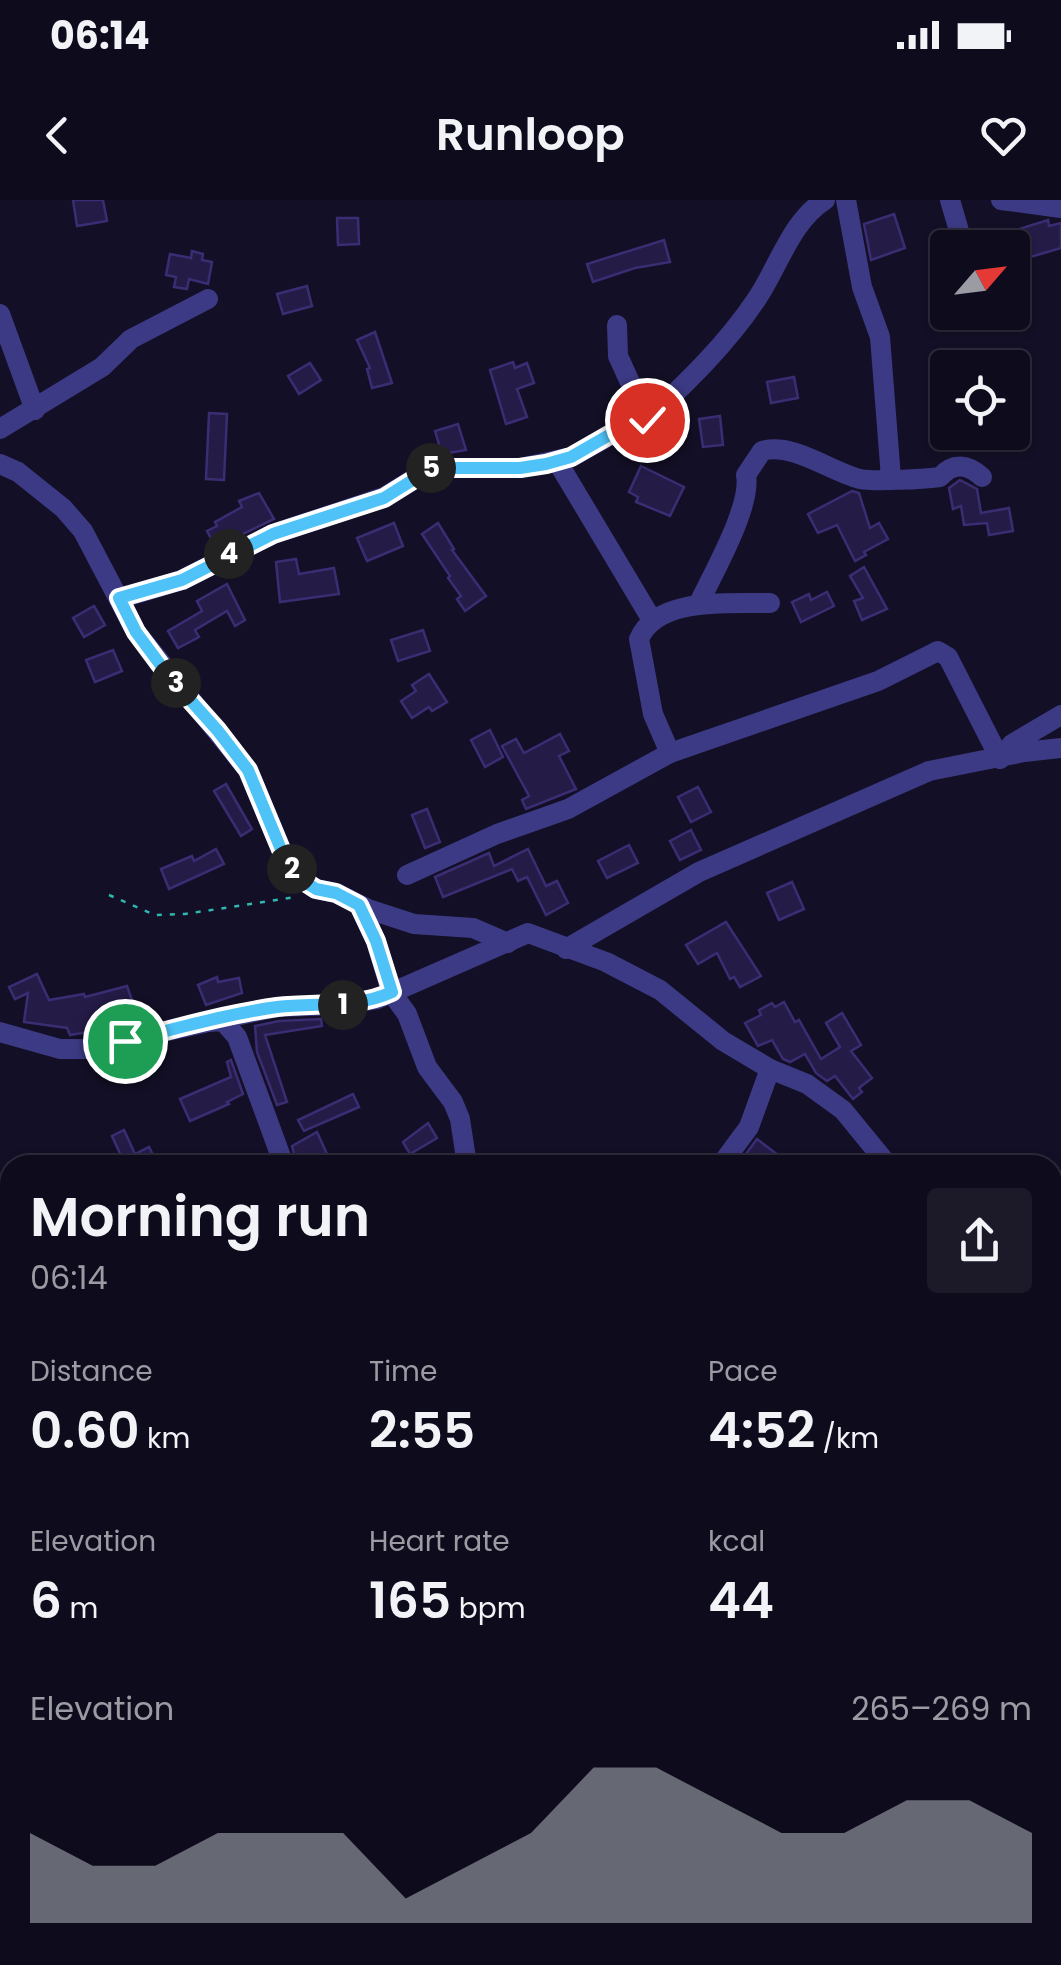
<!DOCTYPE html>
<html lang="en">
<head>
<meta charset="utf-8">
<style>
  body { margin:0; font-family:Poppins,sans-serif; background:#1c1929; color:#f1f3f6; height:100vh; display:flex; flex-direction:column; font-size:38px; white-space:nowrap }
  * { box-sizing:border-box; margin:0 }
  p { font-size:32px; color:#9b9ba3 }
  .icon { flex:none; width:55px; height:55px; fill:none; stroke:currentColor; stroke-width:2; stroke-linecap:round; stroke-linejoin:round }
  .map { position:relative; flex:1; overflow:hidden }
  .details { position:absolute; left:0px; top:955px; width:1062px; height:810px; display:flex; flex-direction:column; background:#0e0b1c; border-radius:30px 30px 0 0; box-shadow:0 2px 8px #0004,0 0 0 2px #2e2b3b }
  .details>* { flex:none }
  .needle { width:65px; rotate:62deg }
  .fabs { position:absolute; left:930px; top:30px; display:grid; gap:20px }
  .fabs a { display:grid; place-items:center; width:100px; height:100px; border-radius:10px; background:#0e0b1c; box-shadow:0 2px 8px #0004,0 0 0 2px #2e2b3b; font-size:50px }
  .pin { position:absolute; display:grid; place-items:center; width:85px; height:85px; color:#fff; margin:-42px; border:5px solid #fff; border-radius:50%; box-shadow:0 2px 10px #0007 }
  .km { position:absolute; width:50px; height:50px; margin:-25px; border-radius:50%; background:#222; color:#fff; font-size:28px; line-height:50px; text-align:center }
  .round { display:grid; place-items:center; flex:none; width:105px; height:105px; border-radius:10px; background:#1c1929 }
  .summary { display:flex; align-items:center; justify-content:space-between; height:170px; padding:0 30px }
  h1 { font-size:55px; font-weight:600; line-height:75px }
  .figures { display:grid; grid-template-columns:repeat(3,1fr); gap:15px; height:170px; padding:10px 30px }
  .figures div { display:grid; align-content:center }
  .figures b { font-size:50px; font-weight:600 }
  .figures small { font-size:28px; font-weight:400 }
  .figures p { font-size:28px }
  .chart { height:280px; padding:20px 30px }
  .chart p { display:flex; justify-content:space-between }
  .chart svg { width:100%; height:180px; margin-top:10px; fill:#8c9099; opacity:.7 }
  .status { display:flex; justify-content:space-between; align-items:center; height:70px; padding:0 50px; background:#0e0b1c; direction:ltr }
  .status svg { height:28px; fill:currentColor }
  header { display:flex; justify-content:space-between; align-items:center; height:130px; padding:0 30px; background:#0e0b1c; font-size:45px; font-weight:600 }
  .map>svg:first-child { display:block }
  .building { fill:#241b47; stroke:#3b2d73; stroke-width:2.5 }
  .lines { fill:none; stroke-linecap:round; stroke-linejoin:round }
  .path { stroke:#2fb8b0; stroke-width:2.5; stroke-dasharray:5 8; stroke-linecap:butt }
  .minor { stroke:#3d3a85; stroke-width:20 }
  .route-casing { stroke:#fff; stroke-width:20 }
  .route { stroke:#4fc3f7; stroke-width:12 }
</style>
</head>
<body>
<div class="status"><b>06:14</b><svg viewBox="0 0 49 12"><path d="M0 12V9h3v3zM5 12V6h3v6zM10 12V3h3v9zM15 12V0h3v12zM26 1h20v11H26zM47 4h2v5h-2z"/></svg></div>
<header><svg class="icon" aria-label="back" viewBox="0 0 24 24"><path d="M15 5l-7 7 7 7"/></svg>Runloop<svg class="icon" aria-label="heart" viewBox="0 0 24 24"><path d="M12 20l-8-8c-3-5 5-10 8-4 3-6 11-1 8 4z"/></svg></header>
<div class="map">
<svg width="1061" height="1765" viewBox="0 0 1061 1765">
  <rect width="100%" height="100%" fill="#130f26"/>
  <g class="building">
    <path d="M73,0h30l4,21 -30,5z"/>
    <path d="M894,14l11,34 -34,12 -7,-36z"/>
    <path d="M337,18h21l1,26 -21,1z"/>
    <path d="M1048,20l1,6 12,-3v25l-34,10 -8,-29z"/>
    <path d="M664,40l6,22 -35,6 -42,14 -6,-18z"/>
    <path d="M192,51l11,3 -1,6 10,2 -4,22 -19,-5 -2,10 -13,-2 2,-10 -10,-2 4,-21 21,4z"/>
    <path d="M307,86l5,20 -29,8 -6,-20z"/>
    <path d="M375,132l17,51 -20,5 -5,-19 3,-1 -13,-28z"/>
    <path d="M513,162l2,6 12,-5 7,20 -17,6 10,28 -21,7 -16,-54z"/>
    <path d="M310,163l11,17 -22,14 -11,-18z"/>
    <path d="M794,177l4,21 -27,5 -4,-21z"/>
    <path d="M209,213l18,1 -3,66 -18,-1z"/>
    <path d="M720,216l3,29 -20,2 -4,-28z"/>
    <path d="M458,224l8,26 -24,4 -7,-23z"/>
    <path d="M641,266l43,21 -14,29 -34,-14 2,-5 -9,-5z"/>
    <path d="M960,280l17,9 4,24 28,-5 4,23 -24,4 -2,-12 -23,2 -3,-19 -8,3 -4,-21z"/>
    <path d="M852,291l7,2 11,35 9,-5 9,16 -24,13 2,3 -11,6 -18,-36 -19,8 -10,-19z"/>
    <path d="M259,293l15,26 -58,28 -9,-16 10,-5 -2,-4 27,-15 -3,-6z"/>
    <path d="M394,323l9,23 -36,15 -10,-23z"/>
    <path d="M438,323l16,26 -2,1 34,46 -21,15 -8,-12 4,-3 -13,-18 2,-2 -28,-42z"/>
    <path d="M296,359l3,15 35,-6 5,26 -59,8 -4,-40z"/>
    <path d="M864,367l23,42 -25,11 -8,-19 9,-3 -13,-22z"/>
    <path d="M227,384l18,36 -10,6 -8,-15 -32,19 4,7 -21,11 -10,-17 34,-20 -5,-10z"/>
    <path d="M827,392l7,14 -33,16 -9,-20 17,-8 2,6z"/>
    <path d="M94,406l11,19 -21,12 -11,-19z"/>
    <path d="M423,430l7,21 -32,10 -7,-21z"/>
    <path d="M113,450l9,21 -27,11 -9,-22z"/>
    <path d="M429,474l18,28 -15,9 -3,-4 -17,11 -11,-17 15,-10 -4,-6z"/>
    <path d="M490,530l13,27 -18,10 -14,-27z"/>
    <path d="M560,534l9,17 -10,5 17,33 -50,20 -4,-9 7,-4 -27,-50 14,-7 8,14z"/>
    <path d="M226,584l26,45 -11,7 -27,-45z"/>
    <path d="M698,587l13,25 -20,10 -13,-25z"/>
    <path d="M427,609l13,33 -15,6 -13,-33z"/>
    <path d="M691,630l10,20 -21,10 -10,-19z"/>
    <path d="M629,645l9,18 -31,15 -9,-17z"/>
    <path d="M216,649l8,15 -55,25 -8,-20 31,-13 2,5z"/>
    <path d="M528,649l18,37 11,-5 11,22 -22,12 -19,-38 -9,4 -6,-12 -69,28 -8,-20 54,-24 5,13z"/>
    <path d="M792,682l12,27 -25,11 -12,-27z"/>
    <path d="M726,722l35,54 -21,11 -6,-10 -4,2 -13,-26 -19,11 -12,-19z"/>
    <path d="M37,774l12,26 35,-6 1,3 42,-11 13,37 -70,12 -3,-7 -43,-6 4,-29 -13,6 -6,-12z"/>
    <path d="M217,777l1,5 21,-4 3,15 -36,12 -8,-20z"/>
    <path d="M784,802l11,20 4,-2 22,39 19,-12 -14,-24 16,-10 19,32 -10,6 21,27 -13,10 3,4 -9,7 -18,-23 -8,5 -11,-8 -11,-19 -15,8 -7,-3 -11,-19 -14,6 -13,-23 16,-8 -2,-5 13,-7 3,4z"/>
    <path d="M321,819l1,7 -57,9 22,67 -10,3 -20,-53 -2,-26 24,-5z"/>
    <path d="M231,860l12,34 -16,8 2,2 -39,17 -10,-22 51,-22 -4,-15z"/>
    <path d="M353,894l6,13 -55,24 -6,-11z"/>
    <path d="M428,923l9,15 -27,16 -7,-12z"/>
    <path d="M124,930l11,24 14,-7 9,18h-44l9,-5 -11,-24z"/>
    <path d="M317,932l15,33h-35l-5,-19z"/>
    <path d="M757,939l34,26h-38l-10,-7z"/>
  </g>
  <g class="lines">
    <path class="path" d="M109,695l46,20 30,-1 111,-17"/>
    <g class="minor">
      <path d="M846,0l16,87 18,50 11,141"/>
      <path d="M950,0l14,48"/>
      <path d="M1001,0l60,8"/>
      <path d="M0,114l35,96"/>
      <path d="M628,221l19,-1c40,-38 78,-74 109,-120 22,-32 35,-79 69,-100"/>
      <path d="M0,229l102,-62 29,-28 77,-40"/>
      <path d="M557,261l95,159"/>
      <path d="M0,264l18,8 45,36 20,23 53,101 112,138 37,89 14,18 17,12 20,4 32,16 46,15 59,4 35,15"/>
      <path d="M119,399l63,-19 91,-46 111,-37 48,-29h88l51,-11 40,-22 17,-14 6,-12 -1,-20 -15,-33 -1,-31"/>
      <path d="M699,403c14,-30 53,-97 47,-128l16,-24c31,-9 67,20 98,28 15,3 63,0 80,-2 13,-15 28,-13 42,0"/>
      <path d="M670,553l-17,-39 -14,-75c18,-43 92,-35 131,-36"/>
      <path d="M407,675l90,-41 71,-25 102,-56 208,-72 60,-30 10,6 52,102 12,-15 49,-29"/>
      <path d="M359,705l17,36 15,51 16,22 20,53 26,35 7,17 7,46"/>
      <path d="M566,749l133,-77 230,-101 95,-19 37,-4"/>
      <path d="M207,822l16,-1 14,16 47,128"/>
      <path d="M0,832l60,17h26l191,-42 62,-2 38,-6 151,-66 78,29 54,28 63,51 47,28 37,15 36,26 45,55"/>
      <path d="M721,965l28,-38 21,-58"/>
      <path d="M1052,1118l9,5"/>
      <path d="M0,1158l10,50"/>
      <path d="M1052,1192l9,-4"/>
      <path d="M1052,1241l9,-8"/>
      <path d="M0,1315l10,-19"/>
      <path d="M0,1349l10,27"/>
      <path d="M1052,1454l9,6"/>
      <path d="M938,1755l13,10"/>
      <path d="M969,1755l1,10"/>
      <path d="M546,1765l14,-10"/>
    </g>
  </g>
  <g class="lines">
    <defs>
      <path id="route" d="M125,841c51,-12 101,-27 152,-34 39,-5 78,2 115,-15l-16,-51 -17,-36 -23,-12 -20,-4 -17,-11 -14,-19 -37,-89 -30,-39 -50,-56 -32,-43 -17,-34 63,-18 91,-46 111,-36 48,-30h88l26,-4 25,-7 40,-23 17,-14h19"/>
    </defs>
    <use href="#route" class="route-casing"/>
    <use href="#route" class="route"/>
  </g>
</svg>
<div class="fabs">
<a><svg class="needle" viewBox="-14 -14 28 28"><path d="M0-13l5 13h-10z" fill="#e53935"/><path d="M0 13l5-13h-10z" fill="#9b9ba3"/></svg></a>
<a><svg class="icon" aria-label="locate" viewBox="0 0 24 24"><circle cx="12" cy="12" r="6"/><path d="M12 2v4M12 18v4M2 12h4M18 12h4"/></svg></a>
</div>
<div class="pin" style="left:125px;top:841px;background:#1e9e55"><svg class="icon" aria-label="arrive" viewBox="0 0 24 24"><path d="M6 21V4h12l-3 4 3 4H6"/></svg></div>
<div class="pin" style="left:647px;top:220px;background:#d93025"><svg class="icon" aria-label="check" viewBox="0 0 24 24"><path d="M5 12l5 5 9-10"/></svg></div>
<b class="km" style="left:343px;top:805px">1</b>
<b class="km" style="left:292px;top:669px">2</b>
<b class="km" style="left:176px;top:483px">3</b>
<b class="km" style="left:229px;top:354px">4</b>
<b class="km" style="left:431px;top:268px">5</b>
<section class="details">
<div class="summary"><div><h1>Morning run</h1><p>06:14</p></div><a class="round"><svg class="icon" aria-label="share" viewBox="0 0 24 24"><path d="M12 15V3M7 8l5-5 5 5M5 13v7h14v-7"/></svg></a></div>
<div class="figures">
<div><p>Distance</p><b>0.60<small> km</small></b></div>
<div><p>Time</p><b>2:55</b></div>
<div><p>Pace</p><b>4:52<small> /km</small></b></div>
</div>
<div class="figures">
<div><p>Elevation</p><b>6<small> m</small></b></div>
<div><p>Heart rate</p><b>165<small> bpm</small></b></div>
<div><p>kcal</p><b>44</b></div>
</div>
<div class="chart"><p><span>Elevation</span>265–269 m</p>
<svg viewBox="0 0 160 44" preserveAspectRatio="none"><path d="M0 44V22L10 30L20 30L30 22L40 22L50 22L60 38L70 30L80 22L90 6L100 6L110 14L120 22L130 22L140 14L150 14L160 22V44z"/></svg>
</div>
</section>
</div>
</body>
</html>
